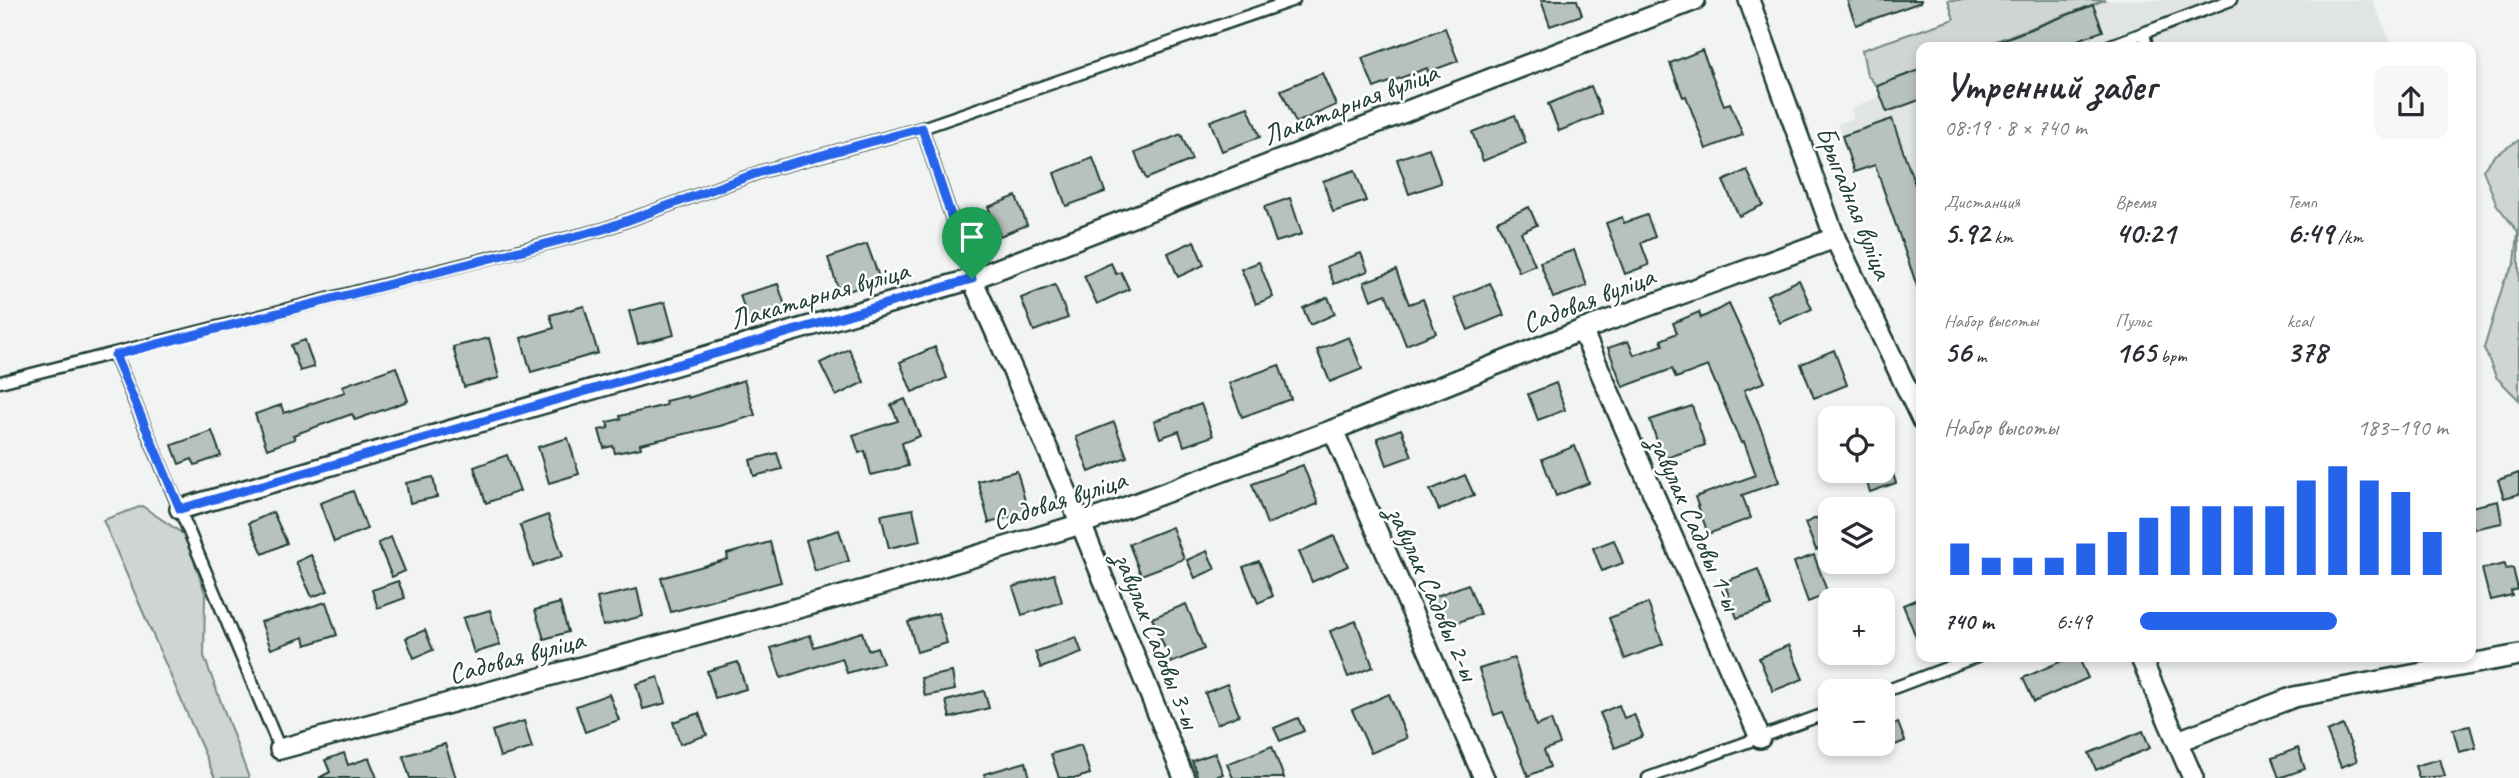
<!DOCTYPE html>
<html lang="ru">
<head>
<meta charset="utf-8">
<style>
  body { margin:0; font-family:Caveat,sans-serif; background:#f7f7f7; color:#2b2b33; height:100vh; display:flex; flex-direction:column; font-size:26px; white-space:nowrap }
  * { box-sizing:border-box; margin:0 }
  p { font-size:23px; color:#7c7c81 }
  .icon { flex:none; width:38px; height:38px; fill:none; stroke:currentColor; stroke-width:2; stroke-linecap:round; stroke-linejoin:round }
  .map { position:relative; flex:1; overflow:hidden }
  .panel { position:absolute; left:1916px; top:42px; width:560px; height:620px; display:flex; flex-direction:column; background:#fff; border-radius:14px; box-shadow:0 4px 10px #0003 }
  .panel>* { flex:none }
  .controls { position:absolute; left:1818px; top:406px; display:grid; gap:14px }
  .controls a { display:grid; place-items:center; width:77px; height:77px; border-radius:14px; background:#fff; box-shadow:0 4px 10px #0003; font-size:35px }
  .pin { position:absolute; display:grid; place-items:center; width:60px; height:60px; color:#fff; margin:-72px -30px; border-radius:50% 50% 50% 0; rotate:-45deg; box-shadow:0 0 7px #0007 }
  .pin .icon { rotate:45deg }
  .round { display:grid; place-items:center; flex:none; width:74px; height:74px; border-radius:14px; background:#f7f7f7 }
  .headline { display:flex; align-items:center; justify-content:space-between; height:119px; padding:0 28px }
  h1 { font-size:38px; font-weight:800; line-height:52px }
  .stats { display:grid; grid-template-columns:repeat(3,1fr); gap:10px; height:119px; padding:7px 28px }
  .stats div { display:grid; align-content:center }
  .stats b { font-size:30px; font-weight:800 }
  .stats small { font-size:19px; font-weight:400 }
  .stats p { font-size:19px }
  .chart { height:196px; padding:14px 28px }
  .chart p { display:flex; justify-content:space-between }
  .chart svg { width:100%; height:126px; margin-top:7px; stroke:#2563eb; stroke-width:6 }
  ul { padding:0 28px; list-style:none; font-size:23px }
  li { display:grid; grid-template-columns:112px 84px 1fr; align-items:center; height:52px }
  li i { height:18px; border-radius:9px; background:#2563eb }
  .map>svg:first-child { display:block }
  .built { fill:#e0e4e3 }
  .green { fill:#ced5d3; stroke:#768984; stroke-width:2 }
  .building { fill:#b7c1bd; stroke:#1f3d34; stroke-width:2 }
  .lines { fill:none; stroke-linecap:round; stroke-linejoin:round }
  .service-casing { stroke:#1f3d34; stroke-width:15 }
  .minor-casing { stroke:#1f3d34; stroke-width:24 }
  .service { stroke:#fff; stroke-width:10 }
  .minor { stroke:#fff; stroke-width:19 }
  .route-casing { stroke:#fff; stroke-width:14 }
  .route { stroke:#2563eb; stroke-width:9 }
  .labels { text-anchor:middle; stroke-width:5; stroke-linejoin:round; paint-order:stroke }
  .street-label { font-size:28px; fill:#1f3d34; stroke:#fff }
</style>
</head>
<body>
<div class="map">
<svg width="2519" height="778" viewBox="0 0 2519 778">
  <rect width="100%" height="100%" fill="#f2f3f3"/>
  <filter id="ink" filterUnits="userSpaceOnUse"><feTurbulence type="fractalNoise" baseFrequency=".0143" numOctaves="2"/><feDisplacementMap in="SourceGraphic" scale="14" xChannelSelector="R" yChannelSelector="G"/><feConvolveMatrix kernelMatrix="1 2 1 2 8 2 1 2 1" color-interpolation-filters="sRGB"/></filter>
  <g filter="url(#ink)">
    <g class="built">
      <path d="M2105,0h267l21,47h-413z"/>
      <path d="M1921,69v229l-46,-133 -21,7 -16,-48 16,-6 -3,-9 29,-13 -3,-10z"/>
    </g>
    <g class="green">
      <path d="M1948,0h157l-125,47h-58l-1,22 -44,17 -10,-11 -5,-25 92,-31z"/>
      <path d="M2519,140v260l-23,-23 -12,-29 20,-66 11,-19 3,-31 -21,-27 -14,-35 11,-14z"/>
      <path d="M142,506l44,30 19,57 -1,63 45,122h-34l-112,-258z"/>
    </g>
    <g class="building">
      <path d="M1541,0h36l5,15 -32,11z"/>
      <path d="M1847,0h74v2l-65,23z"/>
      <path d="M2093,5l10,26 -45,16h-74z"/>
      <path d="M1445,28l13,33 -30,11 -1,-4 -53,20 -12,-30z"/>
      <path d="M1702,50l22,55 6,-2 13,32 -37,14 -20,-53 -3,1 -13,-34z"/>
      <path d="M1922,69v30l-35,13 -10,-26z"/>
      <path d="M1322,73l14,32 -40,18 -15,-33z"/>
      <path d="M1591,86l11,28 -43,17 -11,-27z"/>
      <path d="M1248,107l12,30 -38,14 -12,-30z"/>
      <path d="M1515,115l11,28 -43,18 -11,-29z"/>
      <path d="M1892,119l30,86v86l-3,1 -44,-127 -21,7 -12,-36z"/>
      <path d="M1181,134l11,26 -46,19 -11,-26z"/>
      <path d="M1429,148l12,35 -32,11 -12,-35z"/>
      <path d="M1093,158l12,34 -39,14 -12,-33z"/>
      <path d="M1355,170l11,31 -33,11 -10,-31z"/>
      <path d="M1747,170l16,35 -24,11 -16,-35z"/>
      <path d="M1016,196l11,29 -27,11 -12,-29z"/>
      <path d="M1290,198l12,36 -26,8 -12,-35z"/>
      <path d="M1529,207l8,18 -16,7 14,33 -16,7 -22,-51z"/>
      <path d="M1647,215l8,22 -14,6 8,22 -24,9 -19,-51 16,-6 2,6z"/>
      <path d="M1194,241l10,24 -26,12 -10,-24z"/>
      <path d="M867,244l13,36 -40,14 -12,-36z"/>
      <path d="M1574,250l13,36 -34,12 -13,-36z"/>
      <path d="M1361,253l7,18 -34,13 -7,-18z"/>
      <path d="M1259,262l14,35 -17,7 -15,-35z"/>
      <path d="M1111,263l5,11 5,-2 8,17 -32,15 -13,-28z"/>
      <path d="M1396,270l13,34 14,-5 13,34 -30,12 -20,-51 -15,6 -7,-18z"/>
      <path d="M1799,280l13,29 -32,14 -13,-28z"/>
      <path d="M1490,283l14,32 -36,15 -14,-32z"/>
      <path d="M778,284l9,28 -38,12 -9,-29z"/>
      <path d="M1055,285l13,33 -34,13 -13,-33z"/>
      <path d="M1328,297l7,17 -25,11 -7,-17z"/>
      <path d="M665,302l9,33 -36,9 -9,-33z"/>
      <path d="M1729,304l36,78 -21,8 19,44 16,48 -37,13 9,23 -43,16 -13,-37 61,-22 -12,-33 -3,1 -33,-77 -32,12 -4,-9 -49,18 -15,-39 20,-7 6,14 29,-10 -2,-5 16,-7 -4,-10 26,-11 2,6z"/>
      <path d="M584,306l14,47 -67,19 -10,-34 33,-10 -4,-13z"/>
      <path d="M1349,337l13,32 -32,13 -13,-32z"/>
      <path d="M489,338l10,40 -35,9 -11,-40z"/>
      <path d="M305,340l9,27 -14,4 -9,-26z"/>
      <path d="M935,347l12,31 -35,14 -12,-30z"/>
      <path d="M849,349l15,33 -28,14 -16,-33z"/>
      <path d="M1834,350l13,35 -33,13 -13,-34z"/>
      <path d="M1279,365l12,34 -49,18 -13,-34z"/>
      <path d="M396,367l12,34 -53,19 -3,-6 -59,21 2,4 -28,10 -12,-35 26,-9 3,8 61,-21 -3,-6z"/>
      <path d="M744,380l11,35 -35,11 -80,18 1,4 -26,5 -2,-7 -9,2 -5,-18 10,-2 -2,-6 14,-3 -1,-3 46,-11 -1,-4 22,-5 1,2z"/>
      <path d="M1556,383l9,27 -27,10 -10,-26z"/>
      <path d="M905,399l15,37 -18,7 6,23 -37,9 -6,-24 -6,2 -6,-18 45,-14 -7,-16z"/>
      <path d="M1201,404l12,32 -29,10 -5,-15 -19,7 -6,-17z"/>
      <path d="M1692,406l13,39 -42,14 -13,-39z"/>
      <path d="M1114,422l13,35 -38,15 -13,-35z"/>
      <path d="M1401,429l11,27 -25,9 -10,-27z"/>
      <path d="M212,431l9,25 -26,9 -3,-6 -13,5 -7,-19z"/>
      <path d="M568,438l11,36 -30,9 -11,-36z"/>
      <path d="M1575,446l14,37 -33,13 -14,-37z"/>
      <path d="M777,453l5,16 -28,7 -4,-16z"/>
      <path d="M507,455l13,36 -34,12 -12,-36z"/>
      <path d="M1303,465l15,39 -51,20 -15,-40z"/>
      <path d="M1017,471l11,41 -39,11 -11,-42z"/>
      <path d="M1863,471h29l4,12 -26,9z"/>
      <path d="M2519,473v21l-15,4 -6,-18z"/>
      <path d="M1465,475l9,20 -35,15 -9,-20z"/>
      <path d="M433,477l4,20 -27,6 -4,-20z"/>
      <path d="M353,491l14,38 -33,13 -14,-39z"/>
      <path d="M2498,501l4,22 -29,6 -2,-22z"/>
      <path d="M913,509l7,32 -31,7 -8,-33z"/>
      <path d="M273,512l14,31 -24,11 -14,-31z"/>
      <path d="M1830,512v32l-14,6 -11,-27z"/>
      <path d="M548,515l15,41 -30,10 -13,-41z"/>
      <path d="M1172,527l12,32 -43,16 -12,-31z"/>
      <path d="M839,530l10,31 -34,10 -9,-31z"/>
      <path d="M1334,536l14,30 -36,16 -13,-30z"/>
      <path d="M391,537l14,34 -13,6 -14,-34z"/>
      <path d="M1614,540l9,23 -21,8 -9,-23z"/>
      <path d="M770,542l11,40 -110,30 -10,-34 67,-19 -1,-5z"/>
      <path d="M1207,551l8,18 -20,9 -8,-18z"/>
      <path d="M311,555l17,36 -16,6 -16,-35z"/>
      <path d="M1814,555l14,39 -20,8 -14,-40z"/>
      <path d="M1259,561l14,35 -15,7 -15,-36z"/>
      <path d="M2505,564l1,5 7,-1 5,21 -7,2 1,4 -22,5 -8,-31z"/>
      <path d="M1758,569l13,37 -34,12 -13,-36z"/>
      <path d="M1054,574l8,28 -40,13 -9,-28z"/>
      <path d="M398,581l7,17 -27,10 -6,-18z"/>
      <path d="M1468,584l12,30 -37,14 -12,-30z"/>
      <path d="M637,589l6,27 -40,10 -6,-28z"/>
      <path d="M1922,597v52h-1l-18,-44z"/>
      <path d="M326,602l11,33 -31,10 -2,-8 -33,12 -10,-27z"/>
      <path d="M560,603l8,29 -24,7 -9,-29z"/>
      <path d="M1648,603l15,41 -38,15 -16,-41z"/>
      <path d="M1186,604l18,45 -33,14 -19,-45z"/>
      <path d="M490,610l10,35 -26,8 -11,-35z"/>
      <path d="M938,613l9,30 -30,9 -9,-30z"/>
      <path d="M1356,621l17,46 -25,10 -18,-46z"/>
      <path d="M425,630l8,20 -19,8 -8,-20z"/>
      <path d="M862,632l6,18 9,-3 6,16 -36,10 -5,-15 -61,20 -10,-30 39,-13 4,12z"/>
      <path d="M1076,637l6,16 -41,15 -6,-16z"/>
      <path d="M1789,645l14,34 -30,12 -14,-33z"/>
      <path d="M2073,656h5l10,22 -54,24 -11,-24z"/>
      <path d="M1514,658l22,68 15,-6 9,24 -16,6 6,17 -22,9 -25,-64 -9,3 -15,-46z"/>
      <path d="M738,662l8,27 -31,9 -8,-27z"/>
      <path d="M952,672l3,18 -30,6 -4,-18z"/>
      <path d="M658,677l8,26 -23,6 -7,-25z"/>
      <path d="M1227,684l12,31 -22,9 -12,-31z"/>
      <path d="M984,691l5,17 -39,10 -4,-17z"/>
      <path d="M609,694l10,26 -34,12 -9,-26z"/>
      <path d="M1389,694l18,44 -36,15 -19,-43z"/>
      <path d="M1619,705l5,13 10,-4 9,22 -28,12 -15,-35z"/>
      <path d="M699,713l8,22 -27,9 -7,-22z"/>
      <path d="M1298,718l6,13 -24,10 -6,-13z"/>
      <path d="M524,721l8,27 -32,9 -8,-26z"/>
      <path d="M1898,723l7,18 -22,9v-20z"/>
      <path d="M2343,725l14,36 -16,6 -14,-35z"/>
      <path d="M2470,726l6,22 -17,4 -6,-23z"/>
      <path d="M2143,731l7,17 -54,22 -7,-17z"/>
      <path d="M445,744l11,34h-46l-7,-22z"/>
      <path d="M1081,745l9,29 -13,4h-18l-8,-24z"/>
      <path d="M1272,746l12,32h-51l-6,-14z"/>
      <path d="M2298,748l7,21 -26,9 -7,-20z"/>
      <path d="M344,753l4,12 21,-7 8,20h-58l11,-6 -5,-12z"/>
      <path d="M1215,753l8,21 -10,4h-15l-6,-17z"/>
      <path d="M2440,759l5,17 -26,2 -4,-12z"/>
      <path d="M1026,762l4,16h-45l-1,-4z"/>
    </g>
    <g class="lines">
      <defs>
        <g id="service">
          <path d="M2144,33l3,14"/>
          <path d="M2106,47l125,-47"/>
          <path d="M922,128l50,151"/>
          <path d="M115,355l165,394"/>
          <path d="M0,382l604,-153 159,-58 159,-43 372,-128"/>
          <path d="M1883,692l95,-36"/>
          <path d="M1648,778l182,-66"/>
        </g>
        <g id="minor">
          <path d="M1749,0l86,238 87,182"/>
          <path d="M972,279l109,245 103,254"/>
          <path d="M1582,330l178,408"/>
          <path d="M1333,430l151,348"/>
          <path d="M180,509l792,-230 723,-279"/>
          <path d="M2140,656l53,122"/>
          <path d="M2178,741l116,-44 225,-42"/>
          <path d="M280,749l584,-159 217,-66 252,-94 249,-100 253,-92"/>
        </g>
      </defs>
      <use href="#service" class="service-casing"/>
      <use href="#minor" class="minor-casing"/>
      <use href="#service" class="service"/>
      <use href="#minor" class="minor"/>
    </g>
  </g>
  <g class="lines" filter="url(#ink)">
    <defs>
      <path id="route" d="M922,128l50,151 -792,230 -65,-154 489,-126 159,-58z"/>
    </defs>
    <use href="#route" class="route-casing"/>
    <use href="#route" class="route"/>
  </g>
  <g class="labels">
    <g class="street-label">
      <text transform="translate(1350 103) rotate(-21)" y="10">Лакатарная вуліца</text>
      <text transform="translate(1855 202) rotate(68)" y="10">Брыгадная вуліца</text>
      <text transform="translate(819 294) rotate(-16)" y="10">Лакатарная вуліца</text>
      <text transform="translate(1588 299) rotate(-21)" y="10">Садовая вуліца</text>
      <text transform="translate(1059 499) rotate(-18)" y="10">Садовая вуліца</text>
      <text transform="translate(1696 523) rotate(66)" y="10">завулак Садовы 1-ы</text>
      <text transform="translate(1434 593) rotate(66)" y="10">завулак Садовы 2-ы</text>
      <text transform="translate(1158 640) rotate(68)" y="10">завулак Садовы 3-ы</text>
      <text transform="translate(516 656) rotate(-15)" y="10">Садовая вуліца</text>
    </g>
  </g>
</svg>
<div class="controls">
<a><svg class="icon" aria-label="locate" viewBox="0 0 24 24"><circle cx="12" cy="12" r="6"/><path d="M12 2v4M12 18v4M2 12h4M18 12h4"/></svg></a>
<a><svg class="icon" aria-label="layers" viewBox="0 0 24 24"><path d="M12 4l9 5-9 5-9-5zM3 14l9 5 9-5"/></svg></a>
<a>+</a>
<a>−</a>
</div>
<div class="pin" style="left:972px;top:279px;background:#1e9e55"><svg class="icon" aria-label="arrive" viewBox="0 0 24 24"><path d="M6 21V4h12l-3 4 3 4H6"/></svg></div>
<section class="panel">
<div class="headline"><div><h1>Утренний забег</h1><p>08:19 · 8 × 740 m</p></div><a class="round"><svg class="icon" aria-label="share" viewBox="0 0 24 24"><path d="M12 15V3M7 8l5-5 5 5M5 13v7h14v-7"/></svg></a></div>
<div class="stats">
<div><p>Дистанция</p><b>5.92<small> km</small></b></div>
<div><p>Время</p><b>40:21</b></div>
<div><p>Темп</p><b>6:49<small> /km</small></b></div>
</div>
<div class="stats">
<div><p>Набор высоты</p><b>56<small> m</small></b></div>
<div><p>Пульс</p><b>165<small> bpm</small></b></div>
<div><p>kcal</p><b>378</b></div>
</div>
<div class="chart"><p><span>Набор высоты</span>183–190 m</p>
<svg viewBox="0 0 160 44" preserveAspectRatio="none"><path d="M5 44V33M15 44V38M25 44V38M35 44V38M45 44V33M55 44V29M65 44V24M75 44V20M85 44V20M95 44V20M105 44V20M115 44V11M125 44V6M135 44V11M145 44V15M155 44V29"/></svg>
</div>
<ul>
<li><b>740 m</b>6:49<i style="width:64%"></i></li>
</ul>
</section>
</div>
</body>
</html>
